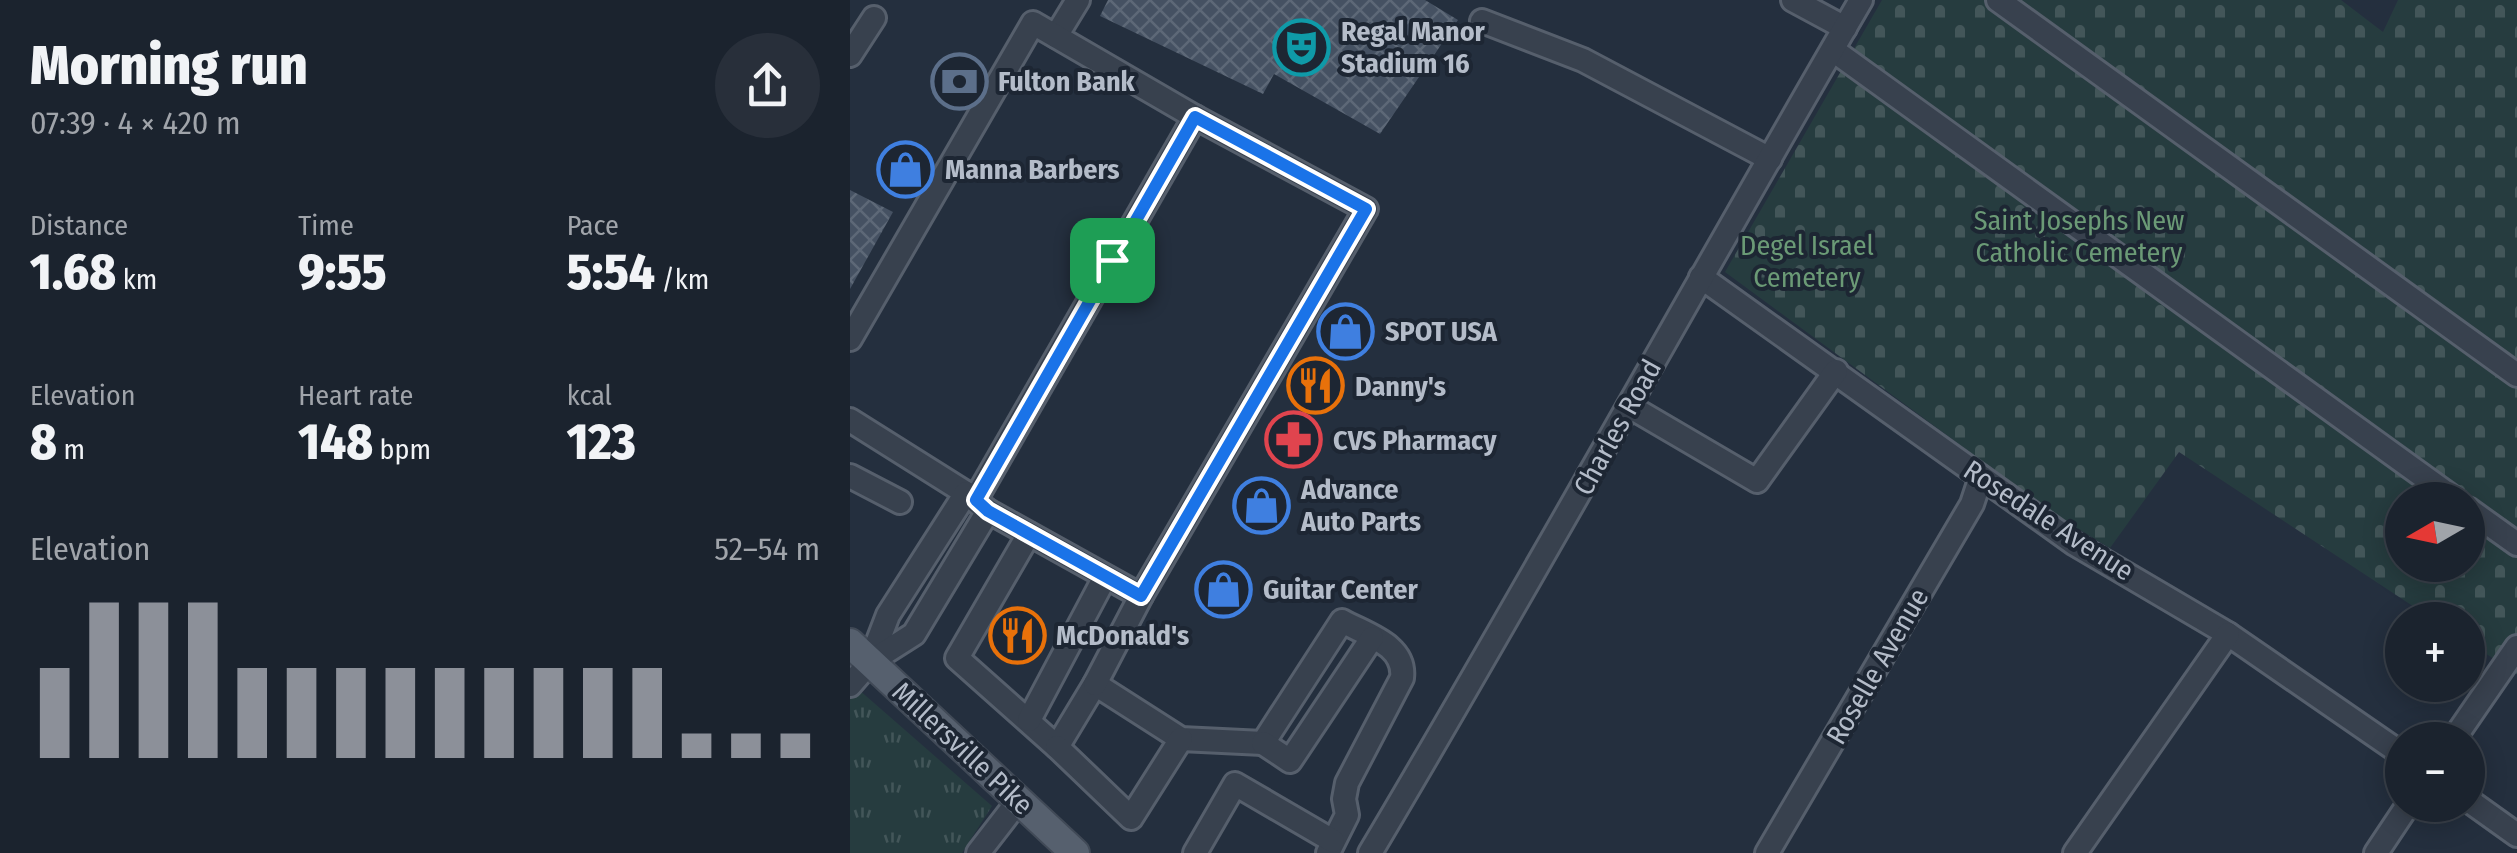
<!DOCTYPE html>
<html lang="en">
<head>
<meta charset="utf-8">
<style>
  body { margin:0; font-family:"Fira Sans Condensed",sans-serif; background:#282f3a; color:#f1f3f6; height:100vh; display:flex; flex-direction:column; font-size:38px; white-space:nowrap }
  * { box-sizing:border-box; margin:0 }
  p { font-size:32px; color:#a0a4aa }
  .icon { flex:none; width:55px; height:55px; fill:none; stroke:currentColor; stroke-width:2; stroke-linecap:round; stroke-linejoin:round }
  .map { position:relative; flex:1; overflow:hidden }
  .panel { display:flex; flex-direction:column; background:#1b232e; width:850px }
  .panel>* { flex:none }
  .needle { width:65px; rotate:261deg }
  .tools { position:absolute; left:1535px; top:482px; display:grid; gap:20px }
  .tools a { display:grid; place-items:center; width:100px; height:100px; border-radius:50%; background:#1b232e; box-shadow:0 5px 25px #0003,0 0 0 2px #39404a; font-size:50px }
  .pin { position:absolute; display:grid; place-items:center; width:85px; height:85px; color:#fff; margin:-42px; border-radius:20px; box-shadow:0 5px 15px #0006 }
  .round { display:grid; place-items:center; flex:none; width:105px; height:105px; border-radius:52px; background:#282f3a }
  .summary { display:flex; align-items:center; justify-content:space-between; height:170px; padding:0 30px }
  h1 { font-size:55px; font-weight:800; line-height:75px }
  .stats { display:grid; grid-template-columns:repeat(3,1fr); gap:15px; height:170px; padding:10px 30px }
  .stats div { display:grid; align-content:center }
  .stats b { font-size:50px; font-weight:800 }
  .stats small { font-size:28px; font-weight:400 }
  .stats p { font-size:28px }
  .chart { height:280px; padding:20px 30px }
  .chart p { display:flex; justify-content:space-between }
  .chart svg { width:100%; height:180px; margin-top:10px; stroke:#8c9099; stroke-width:6 }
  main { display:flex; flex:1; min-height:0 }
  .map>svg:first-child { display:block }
  .grass { fill:url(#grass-tufts) }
  .cemetery { fill:url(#cemetery-stones); fill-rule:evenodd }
  .building { fill:url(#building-cross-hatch) }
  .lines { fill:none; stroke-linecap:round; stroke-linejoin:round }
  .minor-casing { stroke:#565f6c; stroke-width:28 }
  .major-casing { stroke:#414a57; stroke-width:32 }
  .minor { stroke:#38414e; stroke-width:22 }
  .major { stroke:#56606e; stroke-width:28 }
  .route-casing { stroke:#fff; stroke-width:20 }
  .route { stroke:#1a73e8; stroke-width:12 }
  .labels { text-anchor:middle; stroke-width:8; stroke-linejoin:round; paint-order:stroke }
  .poi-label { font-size:28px; font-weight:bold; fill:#b4bcc9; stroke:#1d2633; text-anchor:start }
  .park-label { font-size:28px; fill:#6b9a76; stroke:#1d2633 }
  .street-label { font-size:28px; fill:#b4bcc9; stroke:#1d2633 }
</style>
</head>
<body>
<main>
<section class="panel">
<div class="summary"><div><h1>Morning run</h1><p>07:39 · 4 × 420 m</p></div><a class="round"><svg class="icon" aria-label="share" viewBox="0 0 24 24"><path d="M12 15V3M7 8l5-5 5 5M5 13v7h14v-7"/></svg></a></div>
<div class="stats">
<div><p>Distance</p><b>1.68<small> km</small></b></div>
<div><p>Time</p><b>9:55</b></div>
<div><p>Pace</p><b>5:54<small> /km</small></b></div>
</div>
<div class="stats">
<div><p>Elevation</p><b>8<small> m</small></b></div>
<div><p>Heart rate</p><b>148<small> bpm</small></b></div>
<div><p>kcal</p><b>123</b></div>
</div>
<div class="chart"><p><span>Elevation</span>52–54 m</p>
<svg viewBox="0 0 160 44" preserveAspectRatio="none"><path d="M5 44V22M15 44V6M25 44V6M35 44V6M45 44V22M55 44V22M65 44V22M75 44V22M85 44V22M95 44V22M105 44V22M115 44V22M125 44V22M135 44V38M145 44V38M155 44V38"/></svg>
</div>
</section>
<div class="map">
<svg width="1667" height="853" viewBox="0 0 1667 853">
  <defs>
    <pattern id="grass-tufts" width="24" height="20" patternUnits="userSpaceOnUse" patternTransform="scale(2.5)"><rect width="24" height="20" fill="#263c3f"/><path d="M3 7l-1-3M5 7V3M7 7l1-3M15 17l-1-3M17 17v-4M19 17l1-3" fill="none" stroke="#435659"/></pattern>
    <pattern id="cemetery-stones" width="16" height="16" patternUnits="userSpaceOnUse" patternTransform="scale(2.5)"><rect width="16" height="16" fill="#263c3f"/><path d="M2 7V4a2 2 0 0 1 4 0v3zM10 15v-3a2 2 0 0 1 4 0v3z" fill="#435659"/></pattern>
    <pattern id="building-cross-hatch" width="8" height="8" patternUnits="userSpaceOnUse" patternTransform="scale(2.5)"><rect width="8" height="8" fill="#455162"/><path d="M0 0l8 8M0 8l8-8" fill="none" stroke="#5d6877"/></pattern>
  </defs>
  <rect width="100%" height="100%" fill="#242f3e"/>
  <path class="grass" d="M0,682l142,124 -30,47h-112z"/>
  <path class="cemetery" d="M1032,0h459l42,32 15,-32h119v674l-49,-32v-22h-34l-255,-168 -69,96 -52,-31 -333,-245zM1552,500h66v65h-66z"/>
  <g class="building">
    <path d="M258,0h317l33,20 -78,114 -106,-60 -11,20 -163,-78z"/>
    <path d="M0,190l43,22 -43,77z"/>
  </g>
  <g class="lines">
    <defs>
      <g id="minor">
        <path d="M943,0l52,28"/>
        <path d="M1148,0l519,375"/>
        <path d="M632,21l101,39 187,99"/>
        <path d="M206,36l22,-36"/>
        <path d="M983,50l623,450"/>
        <path d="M0,55l24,-37"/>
        <path d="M851,277l374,267 153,90 174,120"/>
        <path d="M0,339l183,-316 162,94 171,92 -225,387 -153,-85 -22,-18 -116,-73"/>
        <path d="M779,406l128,75 79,-110"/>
        <path d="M0,476l50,26"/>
        <path d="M125,500l220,-383"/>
        <path d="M1618,509l49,35"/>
        <path d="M179,534l-72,124 100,89 38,-63 86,55 82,4 79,-122c25,14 64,24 60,57l-55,105 -3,16 3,16 -19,38"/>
        <path d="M20,662l18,-47 78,-122"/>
        <path d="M245,684l46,-88"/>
        <path d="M0,685l20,-23 44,-28 74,-123"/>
        <path d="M179,720l76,-143"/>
        <path d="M1603,740l64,-93"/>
        <path d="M413,743l27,18 82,-123"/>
        <path d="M207,747l74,71 50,-79"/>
        <path d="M1618,800l49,35"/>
        <path d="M128,853l41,-53"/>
        <path d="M345,853l40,-69 98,57"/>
        <path d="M520,853c168,-282 326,-570 491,-853"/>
        <path d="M917,853l205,-349 9,-27"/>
        <path d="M1225,853l153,-219"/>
        <path d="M1526,853l32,-48"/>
      </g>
      <path id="major" d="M0,643l225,210"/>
    </defs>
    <use href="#minor" class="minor-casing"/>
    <use href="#major" class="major-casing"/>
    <use href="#minor" class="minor"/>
    <use href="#major" class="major"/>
  </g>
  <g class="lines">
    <defs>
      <path id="route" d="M345,117l171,92 -225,387 -153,-85 -12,-11z"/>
    </defs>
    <use href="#route" class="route-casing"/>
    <use href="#route" class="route"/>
  </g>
  <defs>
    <symbol id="theatre-ring" viewBox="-11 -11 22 22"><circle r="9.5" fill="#1d2633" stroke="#0f9aa8" stroke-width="1.5"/><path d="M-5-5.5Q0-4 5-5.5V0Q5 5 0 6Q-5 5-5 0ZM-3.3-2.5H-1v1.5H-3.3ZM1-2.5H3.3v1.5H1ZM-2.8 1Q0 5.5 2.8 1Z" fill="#0f9aa8"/></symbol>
    <symbol id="bank-ring" viewBox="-11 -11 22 22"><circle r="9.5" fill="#1d2633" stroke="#5c6f8a" stroke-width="1.5"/><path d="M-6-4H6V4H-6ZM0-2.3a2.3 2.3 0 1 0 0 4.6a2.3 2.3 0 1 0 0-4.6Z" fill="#5c6f8a"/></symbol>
    <symbol id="shop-ring" viewBox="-11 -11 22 22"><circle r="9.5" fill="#1d2633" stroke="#3f7fe0" stroke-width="1.5"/><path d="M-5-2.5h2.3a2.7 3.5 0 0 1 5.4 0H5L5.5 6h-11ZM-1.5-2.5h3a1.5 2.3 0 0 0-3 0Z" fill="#3f7fe0"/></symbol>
    <symbol id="restaurant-ring" viewBox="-11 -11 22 22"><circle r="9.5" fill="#1d2633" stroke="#e8710a" stroke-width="1.5"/><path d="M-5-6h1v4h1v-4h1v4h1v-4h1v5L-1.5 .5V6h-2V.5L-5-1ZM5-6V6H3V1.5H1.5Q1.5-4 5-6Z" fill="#e8710a"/></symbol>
    <symbol id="pharmacy-ring" viewBox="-11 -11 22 22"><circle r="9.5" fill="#1d2633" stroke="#e0444e" stroke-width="1.5"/><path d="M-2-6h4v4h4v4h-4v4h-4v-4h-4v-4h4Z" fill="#e0444e"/></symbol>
  </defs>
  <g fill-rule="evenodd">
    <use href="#theatre-ring" x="420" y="16" width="63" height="63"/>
    <use href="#bank-ring" x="78" y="50" width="63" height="63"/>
    <use href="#shop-ring" x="24" y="138" width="63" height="63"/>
    <use href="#shop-ring" x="464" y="300" width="63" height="63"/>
    <use href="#restaurant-ring" x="434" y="354" width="63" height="63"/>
    <use href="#pharmacy-ring" x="412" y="408" width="63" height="63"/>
    <use href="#shop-ring" x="380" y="474" width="63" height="63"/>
    <use href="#shop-ring" x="342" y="558" width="63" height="63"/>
    <use href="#restaurant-ring" x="136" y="604" width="63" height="63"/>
  </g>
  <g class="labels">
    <g class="poi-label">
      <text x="491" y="41">Regal Manor<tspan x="491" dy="32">Stadium 16</tspan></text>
      <text x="148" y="91">Fulton Bank</text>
      <text x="95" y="179">Manna Barbers</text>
      <text x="535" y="341">SPOT USA</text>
      <text x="505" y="396">Danny's</text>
      <text x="483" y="450">CVS Pharmacy</text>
      <text x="451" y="499">Advance<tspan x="451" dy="32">Auto Parts</tspan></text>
      <text x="413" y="599">Guitar Center</text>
      <text x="206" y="645">McDonald's</text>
    </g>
    <g class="park-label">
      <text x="1229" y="230">Saint Josephs New<tspan x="1229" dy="32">Catholic Cemetery</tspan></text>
      <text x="957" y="255">Degel Israel<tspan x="957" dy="32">Cemetery</tspan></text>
    </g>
    <g class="street-label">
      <text transform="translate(767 427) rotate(-61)" y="10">Charles Road</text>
      <text transform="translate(1199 520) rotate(33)" y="10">Rosedale Avenue</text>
      <text transform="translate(1027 666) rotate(-60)" y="10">Roselle Avenue</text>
      <text transform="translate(113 748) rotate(43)" y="10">Millersville Pike</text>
    </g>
  </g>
</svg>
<div class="tools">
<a><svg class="needle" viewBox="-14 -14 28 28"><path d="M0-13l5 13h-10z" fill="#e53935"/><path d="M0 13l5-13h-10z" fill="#a0a4aa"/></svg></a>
<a>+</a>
<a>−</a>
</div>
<div class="pin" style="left:262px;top:260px;background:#1e9e55"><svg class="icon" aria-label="arrive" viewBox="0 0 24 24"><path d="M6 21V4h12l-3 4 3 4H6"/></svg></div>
</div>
</main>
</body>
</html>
